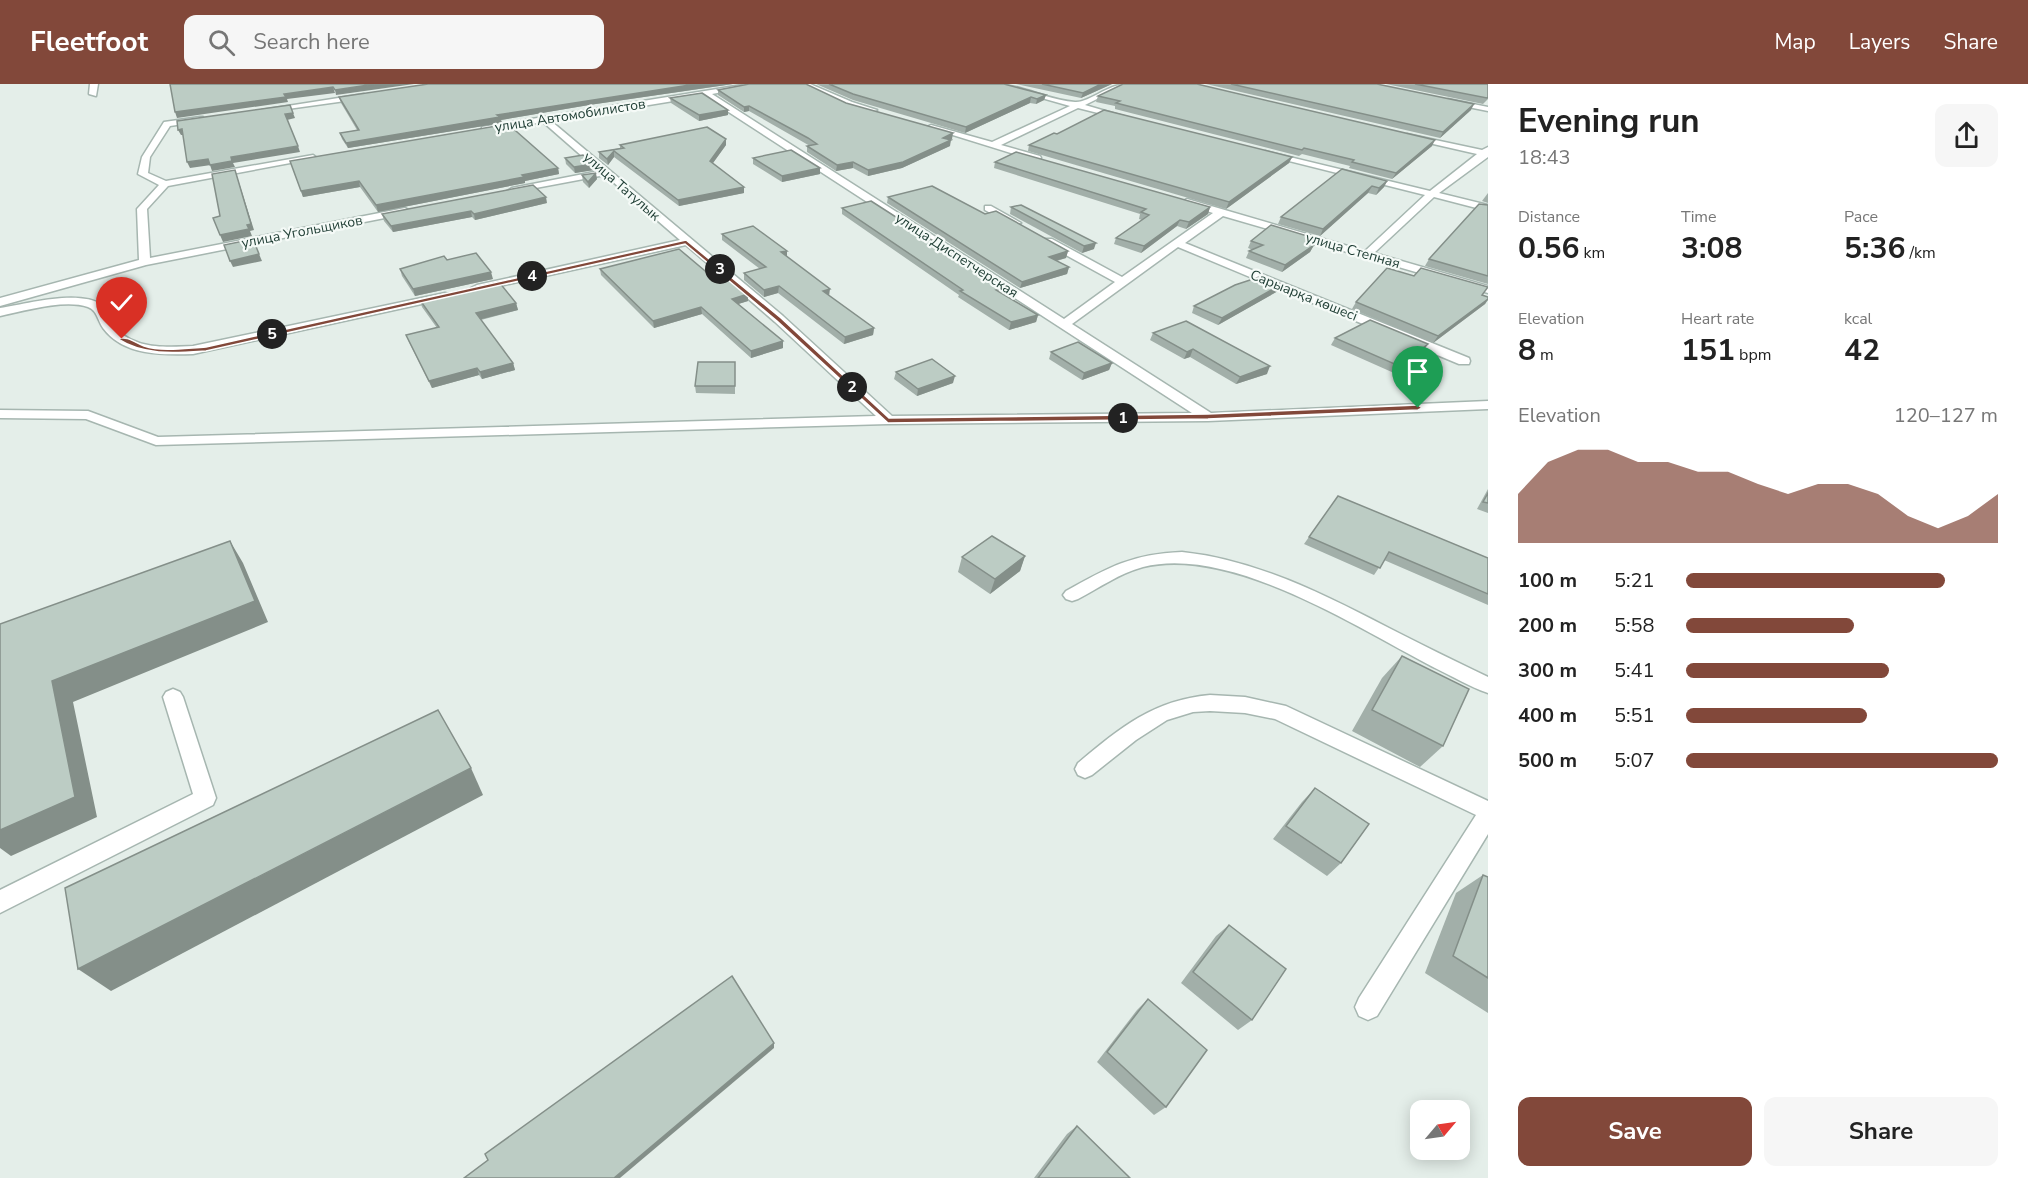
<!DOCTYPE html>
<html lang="en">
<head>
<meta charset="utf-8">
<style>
  body { margin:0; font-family:"Nunito Sans",sans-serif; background:#f6f6f6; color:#222; height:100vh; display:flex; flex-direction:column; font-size:22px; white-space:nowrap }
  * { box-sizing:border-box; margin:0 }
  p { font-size:20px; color:#767676 }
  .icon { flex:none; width:33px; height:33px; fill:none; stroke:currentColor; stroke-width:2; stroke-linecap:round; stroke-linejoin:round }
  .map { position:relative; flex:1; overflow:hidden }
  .panel { display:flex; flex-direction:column; background:#fff; width:540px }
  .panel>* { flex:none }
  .needle { width:39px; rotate:61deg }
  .controls { position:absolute; left:1410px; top:1016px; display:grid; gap:12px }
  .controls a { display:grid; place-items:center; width:60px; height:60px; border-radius:12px; background:#fff; box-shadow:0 3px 15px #0003; font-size:30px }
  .pin { position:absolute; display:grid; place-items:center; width:51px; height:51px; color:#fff; margin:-62px -26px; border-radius:50% 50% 50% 0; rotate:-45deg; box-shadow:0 0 6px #0007 }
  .pin .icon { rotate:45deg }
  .km { position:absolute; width:30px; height:30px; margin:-15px; border-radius:50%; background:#222; color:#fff; font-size:16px; line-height:30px; text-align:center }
  .round { display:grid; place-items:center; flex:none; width:63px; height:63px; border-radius:12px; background:#f6f6f6 }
  .summary { display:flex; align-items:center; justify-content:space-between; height:102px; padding:0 30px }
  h1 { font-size:33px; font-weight:700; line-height:45px }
  .stats { display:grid; grid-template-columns:repeat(3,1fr); gap:9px; height:102px; padding:6px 30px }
  .stats div { display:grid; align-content:center }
  .stats b { font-size:30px; font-weight:700 }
  .stats small { font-size:16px; font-weight:400 }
  .stats p { font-size:16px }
  .chart { height:168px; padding:12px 30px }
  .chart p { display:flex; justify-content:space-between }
  .chart svg { width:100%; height:108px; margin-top:6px; fill:#82483a; opacity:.7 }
  .cta { display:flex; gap:12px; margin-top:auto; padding:12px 30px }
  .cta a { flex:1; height:69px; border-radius:12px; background:#82483a; color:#fff; font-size:24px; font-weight:700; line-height:69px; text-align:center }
  .cta a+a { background:#f6f6f6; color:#222 }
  ul { padding:0 30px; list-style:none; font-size:20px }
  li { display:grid; grid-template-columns:96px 72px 1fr; align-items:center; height:45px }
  li i { height:15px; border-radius:8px; background:#82483a }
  header { display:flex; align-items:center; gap:36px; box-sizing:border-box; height:84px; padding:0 30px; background:#82483a; color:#fff }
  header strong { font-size:28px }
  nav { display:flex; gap:33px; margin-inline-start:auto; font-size:21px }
  .search { width:420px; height:54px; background:#f6f6f6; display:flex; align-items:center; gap:15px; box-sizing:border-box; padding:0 21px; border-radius:12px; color:#767676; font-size:22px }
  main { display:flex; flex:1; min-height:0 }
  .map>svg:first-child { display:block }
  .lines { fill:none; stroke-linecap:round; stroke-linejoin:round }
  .minor-casing { stroke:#a6b6b0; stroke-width:3 }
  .minor { fill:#fff; fill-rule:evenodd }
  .wall { fill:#a2afa9 }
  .shaded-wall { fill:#848f89 }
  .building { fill:#bcccc4; stroke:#848f89; stroke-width:1.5 }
  .route { fill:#82483a; stroke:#fff; stroke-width:1.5 }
  .labels { text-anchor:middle; stroke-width:4.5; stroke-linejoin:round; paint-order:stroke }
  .far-street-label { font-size:14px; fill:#224037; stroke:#f5faf7 }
</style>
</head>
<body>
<header>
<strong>Fleetfoot</strong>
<div class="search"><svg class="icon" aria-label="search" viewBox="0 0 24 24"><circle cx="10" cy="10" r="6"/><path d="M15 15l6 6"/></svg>Search here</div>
<nav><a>Map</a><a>Layers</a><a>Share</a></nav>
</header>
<main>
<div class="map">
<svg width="1488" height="1094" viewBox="0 0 1488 1094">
  <rect width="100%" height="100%" fill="#e4eee9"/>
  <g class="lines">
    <defs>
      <g id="minor">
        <path d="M90,0h8l-2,12 -7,-2z"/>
        <path d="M748,0h18l-54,10 352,225 51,-37 -71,-39v-4h8l70,38 91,-64 -29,-9 -2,-2 5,-3 178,52 60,-56 -160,-40v-4l165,40 47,-37 -70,-16v-4l75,16 6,-3v10l-49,36 49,12v6l-54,-14 -60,56 114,33v7l-265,-77 -38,27 284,115 1,3 -1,3h-10l-281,-117 -106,77 139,89 277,-12v8l-280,12 -320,3 -732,21 -70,-26 -86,-1v-8l88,1 70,26 718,-21 -101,-94 -89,-77 -209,46 -6,-3 6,-3 203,-45 -75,-65 -96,18 -2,-2 5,-3 87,-17 -56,-49 -58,10 -3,-1v-4zM704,12l488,317 -300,3 -109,-100 -232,-195z"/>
        <path d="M800,0h10l42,18 25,8 -4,2 -27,-6z"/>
        <path d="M992,0c29,0 55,16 83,18 14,1 33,-18 52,-18l-42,21 41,12 -4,2 -44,-11 -77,37 39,11 1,2 -4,3 -110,-34 4,-2 61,17 78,-36z"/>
        <path d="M364,10l4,2 -1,2 -101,14 -4,-2z"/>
        <path d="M1448,15l40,8v4l-40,-8z"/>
        <path d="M200,33h3v4l-33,5 -20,31 -2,16 18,8 147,-26 4,3 -149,28 -21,23 3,49 255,-50 5,3 -5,3 -259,51 -146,41v-8l139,-38 -2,-51 22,-24 -21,-11 4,-17 22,-35z"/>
        <path d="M985,122h6l30,17 -9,2 -27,-15z"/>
        <path d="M445,209l4,1v4l-256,56c-31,1 -69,2 -90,-26 -5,-7 -6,-18 -15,-21 -24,-8 -64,4 -88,9v-8c27,-4 79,-19 102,-3 6,8 9,17 15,24 18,21 52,18 76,17z"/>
        <path d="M1182,468c75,8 141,42 207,76 33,17 66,33 99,49v16c-18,-6 -36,-17 -53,-25 -77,-40 -204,-123 -292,-101 -23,6 -44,21 -65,32l-6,2 -6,-2 -3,-4 3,-4c43,-24 66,-37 116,-39z"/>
        <path d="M173,605l7,3 3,5 33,101 -3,7 -213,108v-23l193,-96 -30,-97 3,-5z"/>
        <path d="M1210,611l35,2 41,9 202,95v33l-111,182 -9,4 -9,-4 -4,-9 4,-9 117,-183 -201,-96 -30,-6 -35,-2 -17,1 -26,8 -31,20 -44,35 -7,3 -7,-3 -3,-6 3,-6c42,-35 75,-63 132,-68z"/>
      </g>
    </defs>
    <use href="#minor" class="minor-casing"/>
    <use href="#minor" class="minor"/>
  </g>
  <g class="wall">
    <path d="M428,0h305l-144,21 -88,15 1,3 -154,25 -6,-9 -2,-6 17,-3 -16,-27 -2,-6z"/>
    <path d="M816,0h188l42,11 -2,5 -8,4 -6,-1 -65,30 -112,-33z"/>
    <path d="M1016,0h96l-31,14z"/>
    <path d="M1206,0h171l94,26 -31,28z"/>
    <path d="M1386,0h102v15l-5,5z"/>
    <path d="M718,6l128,13 106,36 -2,1v6l-48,22 -34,8 -15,-8 -17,3 -29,-19v-6h3l-61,-35 -5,1 -26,-17z"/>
    <path d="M1098,12l334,50 -40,33 -43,-11 1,-2 -48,-12 -3,2 -184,-47v-3l-19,-4z"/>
    <path d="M670,14l58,12v5l-29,6 -28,-18z"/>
    <path d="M1057,50l235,23 -3,6 -63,46 -198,-58 1,-6z"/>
    <path d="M620,61h106l-13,18 31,30 -65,13 -65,-49 -6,8 -9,-7v-6l21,-4z"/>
    <path d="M565,74l29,12 -19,3 -9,-9z"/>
    <path d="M753,74l67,10v6l-38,8 -29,-18z"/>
    <path d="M290,77l268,7 1,6 -34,7v2l-147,29 -18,-25 -57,10z"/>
    <path d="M995,78l215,45 -2,7 -22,15 -9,-3 -36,27 -27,-9 2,-6 26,-18 -3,-1 1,-5 -146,-46z"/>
    <path d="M582,91l15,4 -8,9 -6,-6z"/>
    <path d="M1387,97l-3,6 -8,8 -8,-2 -48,43 -42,-12 3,-7z"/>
    <path d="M1488,109v10l-6,-2z"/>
    <path d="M888,113l97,17 83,37 -2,7 -9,3 12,6 -2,7 -47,14 -133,-85z"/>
    <path d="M547,119l-72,17 -3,-3 -79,15 -9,-11 -2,-7z"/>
    <path d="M1488,121v79l-63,-18 4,-7z"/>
    <path d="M1011,123l83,42 -12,4 -72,-39z"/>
    <path d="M842,124l162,86 34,21 -2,7 -27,8 -51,-33 1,-2 -117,-81z"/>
    <path d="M722,150l65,17v6l42,39 45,32 -1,7 -29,9 -66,-51 -14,4 -20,-17v-7l16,-4 -38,-29z"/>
    <path d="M1251,157l60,3 3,1 -4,7 -28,20 -36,-14 3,-7 4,-1 -5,-2z"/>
    <path d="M447,176l46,19 -78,17 -13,-20 -2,-7z"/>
    <path d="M600,185l117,12 31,20 -10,3 45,37v7l-32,10 -49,-44 -48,14 -53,-53z"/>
    <path d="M1278,207l-60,34 -26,-12 2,-7z"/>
    <path d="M1482,211l6,2v3l-3,4 -52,39 -81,-34 4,-7z"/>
    <path d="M420,216l96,3 2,7 -37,10 32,43 2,7 -33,9 -3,-4 -47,13 -23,-46 -3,-7 31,-7 -15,-21z"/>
    <path d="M1153,249l114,41 -31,10 -46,-27 -6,2 -34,-19z"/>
    <path d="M1335,254l93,6 -5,7 -29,22 -63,-28z"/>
    <path d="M1051,268l61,11 -3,7 -27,10 -33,-21z"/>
    <path d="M735,278v32l-39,-1 -1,-7z"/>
    <path d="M896,288l57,11 -36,13 -23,-17z"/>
    <path d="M1488,405v24l-11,-4z"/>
    <path d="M1338,412l150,62v47l-104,-45 -10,15 -70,-31z"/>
    <path d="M1025,472l-5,15 -30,23 -32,-22 4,-15z"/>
    <path d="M1402,572l41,90 -23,21 -68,-36 30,-53z"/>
    <path d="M1315,704l26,75 -14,13 -54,-37 29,-37z"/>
    <path d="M1483,791l5,2v136l-63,-40 31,-80z"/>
    <path d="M1229,841l23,95 -14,10 -57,-47 35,-47z"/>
    <path d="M1148,915l18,108 -12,8 -57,-53 40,-52z"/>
    <path d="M1077,1042l53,52h-96l33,-44z"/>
  </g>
  <g class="shaded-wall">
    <path d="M375,0h39l-78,11 -1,-5z"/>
    <path d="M696,0h37l-144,21 -88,15 1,3 -154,25 -2,-5 151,-28z"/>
    <path d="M1101,0h11l-31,14 2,-5z"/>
    <path d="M333,3l2,6 -48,6 1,3 -111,16 -2,-6 109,-18z"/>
    <path d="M1046,11l-2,5 -8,4 1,-5z"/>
    <path d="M1031,13l-1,6 -65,30 1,-6z"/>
    <path d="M1474,20l-3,6 -31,28 3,-6z"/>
    <path d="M749,22v5l-5,1v-5z"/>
    <path d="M728,26v5l-29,6v-6z"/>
    <path d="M293,29l2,5 -8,2 -2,-6z"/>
    <path d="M182,45l2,6h-3l-3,-5z"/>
    <path d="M953,49l-1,6 -10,5 1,-6z"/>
    <path d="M726,55v6l-16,22v-6z"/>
    <path d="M951,56l-1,6 -48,22 -34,8v-6z"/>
    <path d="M1435,56l-3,6 -40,33 4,-6z"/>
    <path d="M298,62l2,6 -67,11 2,4 -23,4 -2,-6 21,-8z"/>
    <path d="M614,67v6l-6,8 -1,-6z"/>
    <path d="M1292,73l-3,6 -63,46 3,-7z"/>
    <path d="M208,75l3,6 -21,3 -3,-6z"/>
    <path d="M853,78v6l-17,3 1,-6z"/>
    <path d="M593,80l1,6 -19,3 -1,-6z"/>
    <path d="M558,84l1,6 -34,7v2l-147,29 -2,-7z"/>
    <path d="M820,84v6l-38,8v-6z"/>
    <path d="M235,86l19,60 -4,1 2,5 -29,6 -3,-7z"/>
    <path d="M596,89l1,6 -8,9 -1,-6z"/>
    <path d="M359,97l1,6 -57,10 -2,-6z"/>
    <path d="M1387,97l-3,6 -8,8 3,-7z"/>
    <path d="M1372,102l-4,7 -48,43 3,-7z"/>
    <path d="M744,103v6l-65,13 -1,-6z"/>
    <path d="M546,113l1,6 -72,17 -1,-6z"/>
    <path d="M1210,123l-2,7 -22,15 3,-7z"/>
    <path d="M471,127l1,6 -79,15 -2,-6z"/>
    <path d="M1180,136l-3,6 -36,27 3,-7z"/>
    <path d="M1096,159l-2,6 -12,4 2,-7z"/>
    <path d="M1314,161l-4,7 -28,20 3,-7z"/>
    <path d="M787,167v6l-6,-5z"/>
    <path d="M1068,167l-2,7 -19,5 2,-6z"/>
    <path d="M259,170l3,7 -29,6 -3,-6z"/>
    <path d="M1069,183l-2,7 -47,14 2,-6z"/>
    <path d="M491,188l2,7 -78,17 -2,-7z"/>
    <path d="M1282,200l-4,7 -60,34 4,-7z"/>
    <path d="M779,202l-1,7 -14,4v-7z"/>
    <path d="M1005,203l-1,7 -9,3 1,-7z"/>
    <path d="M830,205l-1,7 -6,-5z"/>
    <path d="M748,210v7l-16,5v-7z"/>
    <path d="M1488,215l-3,5 -52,39 5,-7z"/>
    <path d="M516,219l2,7 -40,10 -2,-7z"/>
    <path d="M701,223l1,7 -48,14 -1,-7z"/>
    <path d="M1038,231l-2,7 -27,8 2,-8z"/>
    <path d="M874,244l-1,7 -29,9 1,-7z"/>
    <path d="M783,257v7l-32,10v-7z"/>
    <path d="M1428,260l-5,7 -29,22 5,-7z"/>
    <path d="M1193,265l-3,8 -6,2 3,-7z"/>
    <path d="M513,279l2,7 -33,9 -2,-7z"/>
    <path d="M1112,279l-3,7 -27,10 2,-7z"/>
    <path d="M1270,282l-3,8 -31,10 4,-7z"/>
    <path d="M477,284l2,7 -47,13 -3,-7z"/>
    <path d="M955,292l-2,7 -36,13 1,-7z"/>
    <path d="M230,457l13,22 25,59 -195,80 24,115 -86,39 -11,-8v-18l52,-149z"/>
    <path d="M1025,472l-5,15 -30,23 5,-15z"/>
    <path d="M471,684l12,27 -372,196 -33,-22z"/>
    <path d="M774,959v5l-154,130h-6z"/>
  </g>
  <g class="building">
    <path d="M170,0h205l-40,6 -2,-3 -49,7 2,3 -111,15z"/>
    <path d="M428,0h268l-199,31 3,2 -154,26 -6,-10 19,-3 -20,-33z"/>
    <path d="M749,0h57l40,19 107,30 -10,5 8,2 -48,22 -35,8 -15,-8 -16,3 -30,-19 10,-2 -9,-6 -59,-32 -5,1 -26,-17z"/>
    <path d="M829,0h175l42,11 -9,4 -6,-2 -65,30 -113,-33z"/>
    <path d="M1042,0h59l-18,9z"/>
    <path d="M1123,0h74l238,56 -39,33 -44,-11 2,-2 -50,-12 -2,2 -186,-47 4,-2 -22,-5z"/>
    <path d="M1231,0h146l97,20 -31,28z"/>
    <path d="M1415,0h73v13l-1,1z"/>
    <path d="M702,9l26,17 -29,5 -29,-17z"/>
    <path d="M290,21l3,8 -8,1 13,32 -67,11 1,4 -22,4 -2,-6 -21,3 -5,-33 -4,1 -1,-9z"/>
    <path d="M1104,26l188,47 -63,45 -200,-57 25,-12 3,1z"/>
    <path d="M508,40l50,44 -36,7 2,2 -148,28 -17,-24 -58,10 -11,-30z"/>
    <path d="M707,43l19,12 -16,22 34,26 -66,13 -64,-49 -7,8 -8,-7 25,-4 -4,-3z"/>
    <path d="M791,66l29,18 -38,8 -29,-18z"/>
    <path d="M1016,68l194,55 -21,15 -9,-2 -36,26 -28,-8 33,-23 -8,-3 5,-3 -151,-47z"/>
    <path d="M583,71l10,9 -19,3 -9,-9z"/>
    <path d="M1342,85l45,12 -8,7 -7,-2 -49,43 -42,-12z"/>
    <path d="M235,86l16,54 -4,1 2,4 -29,6 -7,-17 7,-2 -8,-42z"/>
    <path d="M596,89l-8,9 -6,-7z"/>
    <path d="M533,101l13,12 -72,17 -3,-3 -80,15 -9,-12z"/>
    <path d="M932,102l53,28 11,-3 72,40 -19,6 20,10 -47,15 -134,-85z"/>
    <path d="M871,117l134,86 -9,3 42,25 -27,7 -51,-31 3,-1 -121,-82z"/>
    <path d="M1479,120l9,1v71l-59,-17z"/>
    <path d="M1021,121l75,38 -12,3 -73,-39z"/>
    <path d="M1271,141l43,13 -6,5 6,2 -29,20 -36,-14 14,-6 -12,-4z"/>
    <path d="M753,142l34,25 -6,1 49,37 -7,2 51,37 -29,9 -66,-51 -15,4 -20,-17 22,-6 -44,-33z"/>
    <path d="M253,155l6,15 -29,7 -6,-16z"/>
    <path d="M679,165l38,32 11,-3 20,16 -16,5 51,42 -32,10 -50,-44 -48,14 -53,-52z"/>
    <path d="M476,169l15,19 -78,17 -13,-20 44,-13 3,4z"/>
    <path d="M1387,184l27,8 7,-8 67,19 -6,8 6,2v2l-50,37 -82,-34z"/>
    <path d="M1262,192l20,8 -60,34 -28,-12 41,-21z"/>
    <path d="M499,198l17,21 -40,10 37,50 -33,9 -3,-4 -48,13 -23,-46 33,-8 -19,-27z"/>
    <path d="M1370,236l58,24 -29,22 -64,-28z"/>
    <path d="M1186,237l84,45 -30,11 -47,-28 -6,3 -34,-19z"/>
    <path d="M1078,258l34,21 -28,10 -33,-21z"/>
    <path d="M932,275l23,17 -37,13 -22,-17z"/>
    <path d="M698,278h37v24h-40z"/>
    <path d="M1488,409v10l-5,-1z"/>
    <path d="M1338,412l150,62v36l-99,-42 -9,16 -71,-31z"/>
    <path d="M992,452l33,20 -30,23 -33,-22z"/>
    <path d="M230,457l25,60 -203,80 23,116 -75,33v-206z"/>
    <path d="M1402,572l67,33 -26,57 -71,-36z"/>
    <path d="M438,626l33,58 -393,201 -13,-81z"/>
    <path d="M1315,704l54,36 -28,39 -55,-37z"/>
    <path d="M1483,791l5,2v101l-35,-22z"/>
    <path d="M1229,841l57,44 -34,51 -59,-48z"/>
    <path d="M732,892l42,67 -160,135h-150l24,-18 -3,-6z"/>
    <path d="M1148,915l59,51 -41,57 -59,-55z"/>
    <path d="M1077,1042l53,52h-92z"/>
  </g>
  <path class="route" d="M686,156l95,78 108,100 319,-4 210,-9 4,3 -4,2 -210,9 -320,4 -111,-102 -92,-77 -479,107c-30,2 -62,5 -88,-12 8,-4 18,4 26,7 19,6 42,2 62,1z"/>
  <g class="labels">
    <g class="far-street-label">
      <text transform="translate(570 31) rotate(-9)" y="5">улица Автомобилистов</text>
      <text transform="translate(622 102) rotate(41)" y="5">улица Татулык</text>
      <text transform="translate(302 147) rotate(-11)" y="5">улица Угольщиков</text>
      <text transform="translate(1353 166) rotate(16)" y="5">улица Степная</text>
      <text transform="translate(957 171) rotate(33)" y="5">улица Диспетчерская</text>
      <text transform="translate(1304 211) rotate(22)" y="5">Сарыарқа көшесі</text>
    </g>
  </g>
</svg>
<div class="controls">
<a><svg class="needle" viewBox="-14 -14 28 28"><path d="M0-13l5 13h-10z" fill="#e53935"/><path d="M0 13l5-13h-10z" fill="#767676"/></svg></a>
</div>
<div class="pin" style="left:1418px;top:324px;background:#1e9e55"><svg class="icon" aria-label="arrive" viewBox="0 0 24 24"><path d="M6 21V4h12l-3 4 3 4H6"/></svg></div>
<div class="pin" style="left:122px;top:255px;background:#d93025"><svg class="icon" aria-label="check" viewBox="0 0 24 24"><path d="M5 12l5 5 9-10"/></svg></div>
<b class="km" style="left:1123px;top:334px">1</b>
<b class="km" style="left:852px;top:303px">2</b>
<b class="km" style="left:720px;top:185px">3</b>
<b class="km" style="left:532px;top:192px">4</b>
<b class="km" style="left:272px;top:250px">5</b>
</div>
<section class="panel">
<div class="summary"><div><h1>Evening run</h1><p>18:43</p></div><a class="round"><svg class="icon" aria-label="share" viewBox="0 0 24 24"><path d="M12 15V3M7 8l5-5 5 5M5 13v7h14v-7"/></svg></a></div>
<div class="stats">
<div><p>Distance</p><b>0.56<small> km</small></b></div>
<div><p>Time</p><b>3:08</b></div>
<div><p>Pace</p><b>5:36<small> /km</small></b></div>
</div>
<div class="stats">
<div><p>Elevation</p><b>8<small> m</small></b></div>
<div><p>Heart rate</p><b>151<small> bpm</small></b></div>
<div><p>kcal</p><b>42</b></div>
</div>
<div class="chart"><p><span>Elevation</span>120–127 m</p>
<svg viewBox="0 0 160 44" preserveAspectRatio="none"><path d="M0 44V24L10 11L20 6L30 6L40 11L50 11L60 15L70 15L80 20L90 24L100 20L110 20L120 24L130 33L140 38L150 33L160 24V44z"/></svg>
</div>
<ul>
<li><b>100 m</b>5:21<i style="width:83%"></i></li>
<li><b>200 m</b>5:58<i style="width:54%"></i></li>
<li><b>300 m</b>5:41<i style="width:65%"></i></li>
<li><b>400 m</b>5:51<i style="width:58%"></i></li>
<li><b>500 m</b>5:07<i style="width:100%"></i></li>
</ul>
<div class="cta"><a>Save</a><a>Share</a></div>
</section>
</main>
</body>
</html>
